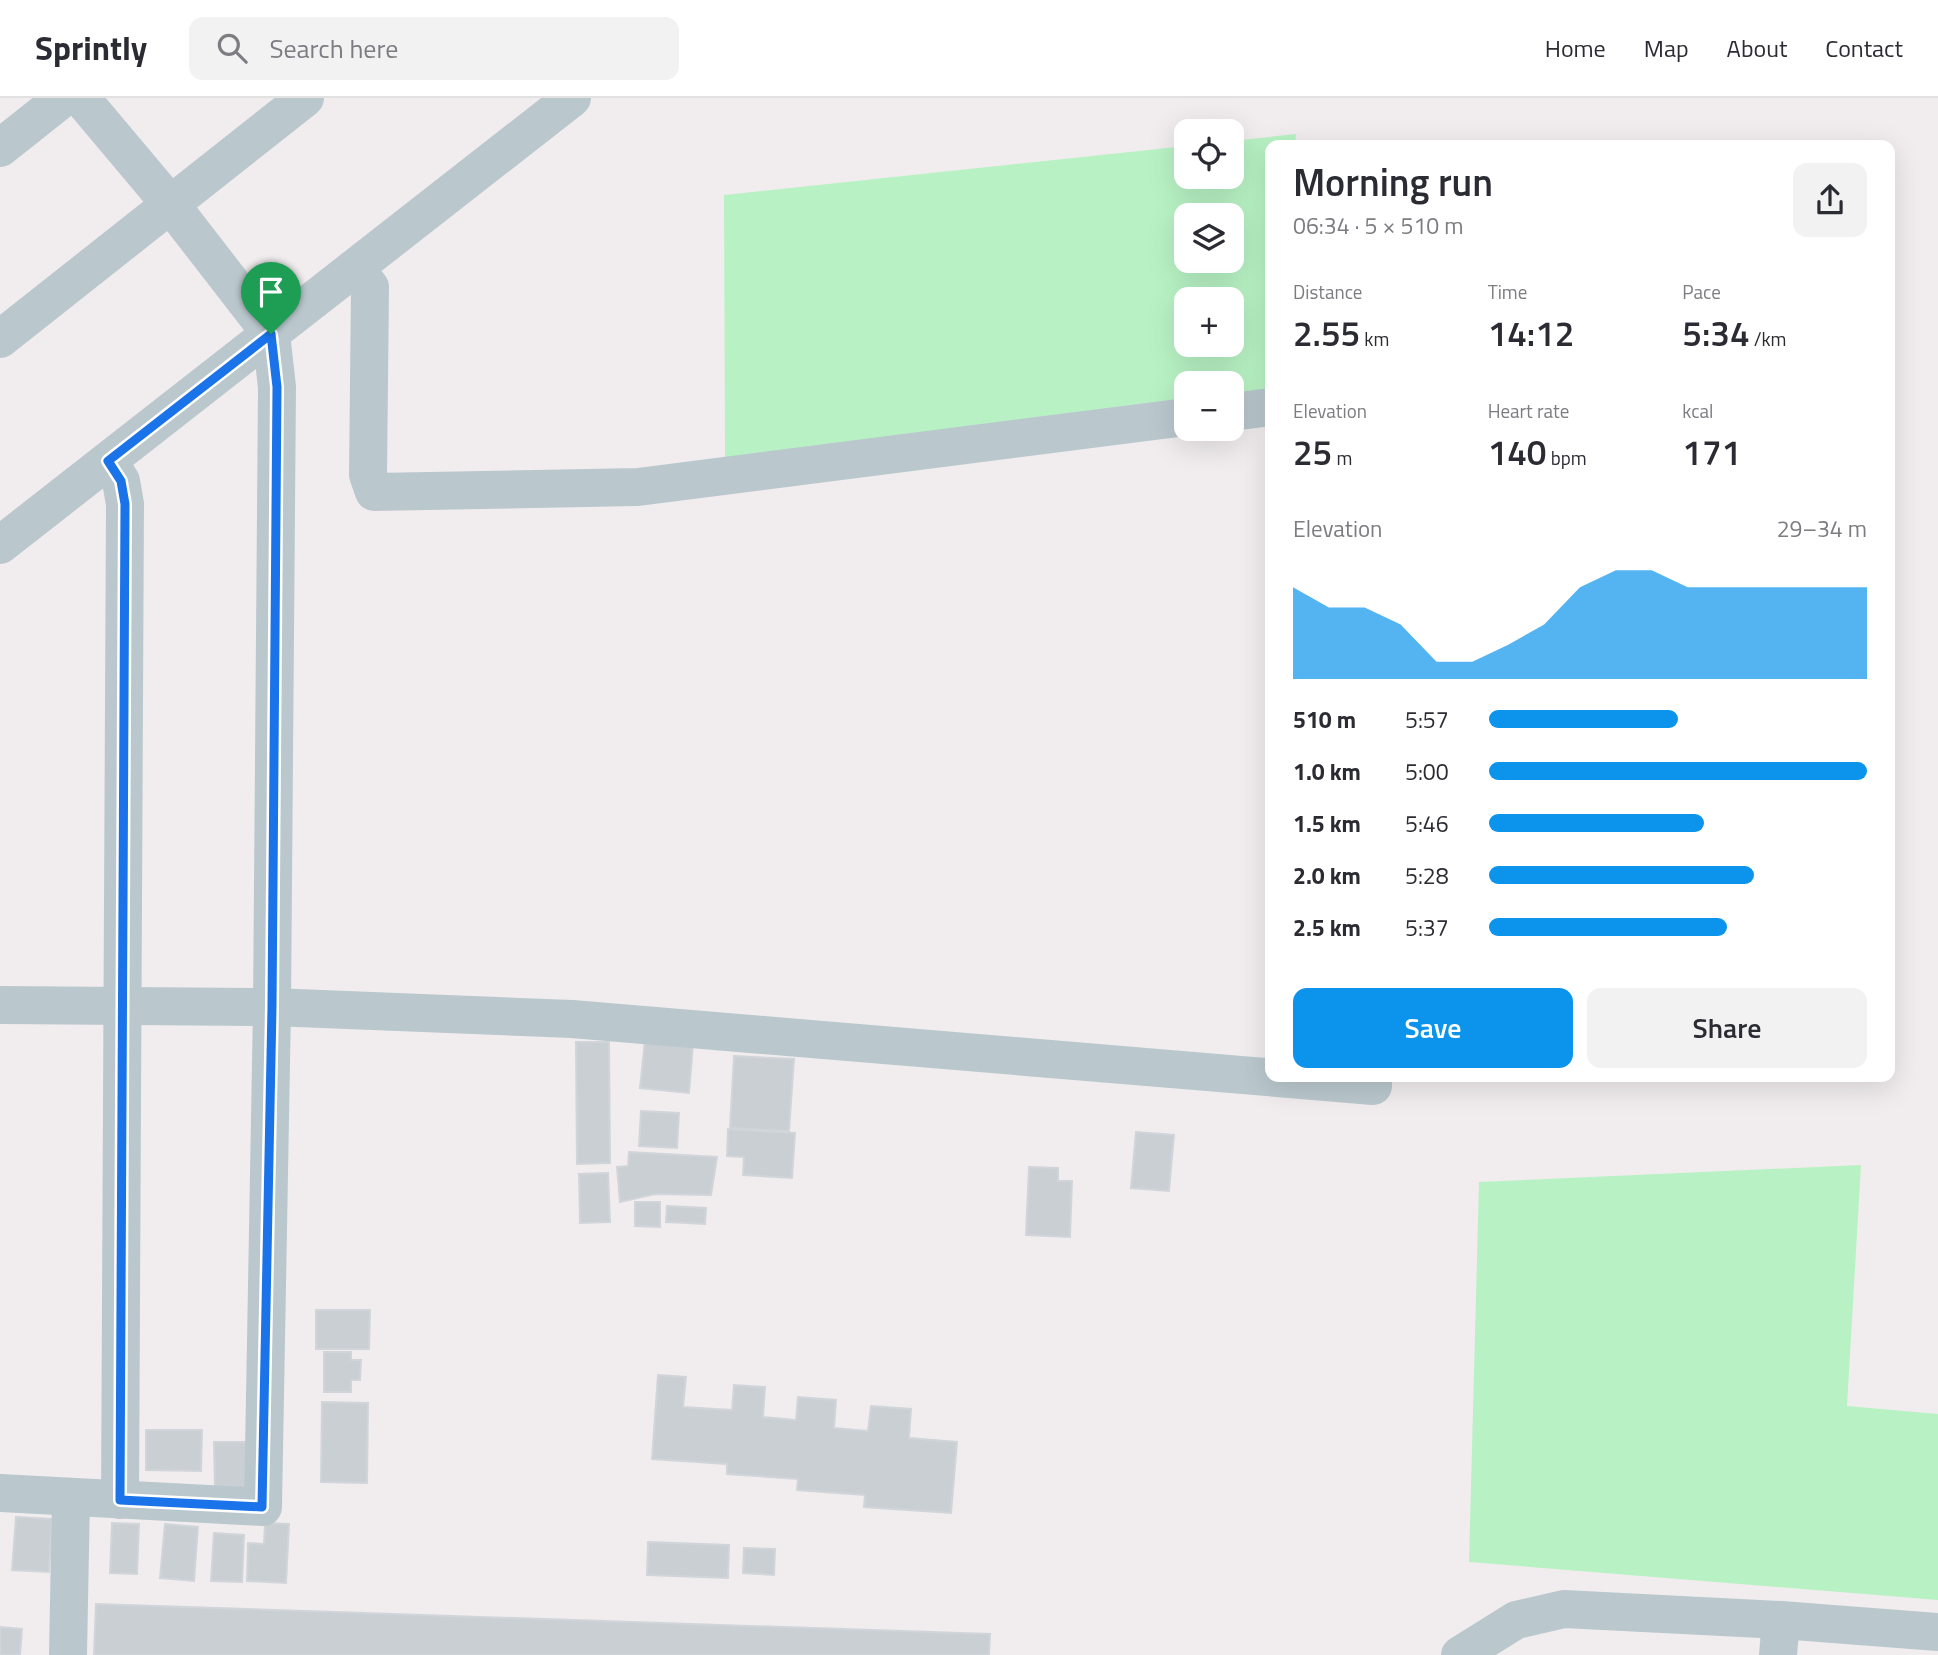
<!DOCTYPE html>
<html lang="en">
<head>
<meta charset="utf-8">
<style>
  body { margin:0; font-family:"Titillium Web",sans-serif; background:#f2f2f3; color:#2b2b33; height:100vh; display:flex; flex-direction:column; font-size:26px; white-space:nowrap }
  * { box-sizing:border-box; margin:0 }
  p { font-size:23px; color:#7c7c81 }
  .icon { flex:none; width:38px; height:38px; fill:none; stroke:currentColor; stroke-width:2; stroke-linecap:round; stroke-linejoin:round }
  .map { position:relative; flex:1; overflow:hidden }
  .side { position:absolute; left:1265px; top:42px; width:630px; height:942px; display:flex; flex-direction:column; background:#fff; border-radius:14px; box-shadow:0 7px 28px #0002 }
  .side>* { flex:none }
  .controls { position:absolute; left:1174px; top:21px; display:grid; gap:14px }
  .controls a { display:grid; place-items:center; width:70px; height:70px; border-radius:14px; background:#fff; box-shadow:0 7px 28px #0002; font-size:35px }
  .pin { position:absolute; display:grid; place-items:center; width:60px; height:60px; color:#fff; margin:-72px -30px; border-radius:50% 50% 50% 0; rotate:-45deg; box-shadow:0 0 7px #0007 }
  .pin .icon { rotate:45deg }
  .round { display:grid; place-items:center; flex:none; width:74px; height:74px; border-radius:14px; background:#f2f2f3 }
  .head { display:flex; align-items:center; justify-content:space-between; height:119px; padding:0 28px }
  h1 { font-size:38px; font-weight:600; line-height:52px }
  .metrics { display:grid; grid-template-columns:repeat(3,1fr); gap:10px; height:119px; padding:7px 28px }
  .metrics div { display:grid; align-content:center }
  .metrics b { font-size:35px; font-weight:600 }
  .metrics small { font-size:19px; font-weight:400 }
  .metrics p { font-size:19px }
  .chart { height:196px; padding:14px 28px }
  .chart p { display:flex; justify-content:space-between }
  .chart svg { width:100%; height:126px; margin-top:7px; fill:#0c94ec; opacity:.7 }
  .cta { display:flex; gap:14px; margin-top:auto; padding:14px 28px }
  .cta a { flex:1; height:80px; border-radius:14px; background:#0c94ec; color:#fff; font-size:28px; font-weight:600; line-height:80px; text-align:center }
  .cta a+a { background:#f2f2f3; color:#2b2b33 }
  ul { padding:0 28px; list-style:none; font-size:23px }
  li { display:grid; grid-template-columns:112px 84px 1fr; align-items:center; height:52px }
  li i { height:18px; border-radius:9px; background:#0c94ec }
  header { display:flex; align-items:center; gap:42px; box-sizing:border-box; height:98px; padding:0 35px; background:#fff; border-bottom:2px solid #e1e1e2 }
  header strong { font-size:33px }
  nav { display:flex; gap:38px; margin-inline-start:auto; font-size:24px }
  .search { width:490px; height:63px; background:#f2f2f3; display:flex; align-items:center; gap:18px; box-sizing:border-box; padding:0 24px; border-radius:14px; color:#7c7c81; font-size:26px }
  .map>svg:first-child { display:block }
  .green { fill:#b8f2c4; fill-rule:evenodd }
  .building { fill:#c9cfd3; stroke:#d1d5da; stroke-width:2 }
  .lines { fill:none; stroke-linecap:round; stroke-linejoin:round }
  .minor { stroke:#bac8ce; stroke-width:38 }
  .route-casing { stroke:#fff; stroke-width:14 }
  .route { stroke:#1a73e8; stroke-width:9 }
</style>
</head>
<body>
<header>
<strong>Sprintly</strong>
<div class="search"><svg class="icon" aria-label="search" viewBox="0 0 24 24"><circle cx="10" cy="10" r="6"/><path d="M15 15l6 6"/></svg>Search here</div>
<nav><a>Home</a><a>Map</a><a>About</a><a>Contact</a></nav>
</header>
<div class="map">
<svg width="1938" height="1557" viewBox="0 0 1938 1557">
  <rect width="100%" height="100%" fill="#f1edee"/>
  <g class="green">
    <path d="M1296,36l-1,11h-25v247l-38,5v-14h-46v19l-461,58 -1,-265 462,-49v31h46v-36zM1186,117h46v46h-46zM1186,201h46v46h-46z"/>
    <path d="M1861,1067l-14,241 91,8v186l-469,-38 10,-380z"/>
  </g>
  <g class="building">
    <path d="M645,942l48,4 -4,49 -49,-5z"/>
    <path d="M576,944h33l1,121 -33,1z"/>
    <path d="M734,958l60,3 -5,72 -59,-3z"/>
    <path d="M641,1013l38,2 -2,35 -38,-2z"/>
    <path d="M728,1031l67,4 -3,45 -49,-3 1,-18 -17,-1z"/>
    <path d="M1136,1034l38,3 -5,56 -38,-3z"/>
    <path d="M629,1054l88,5 -6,38 -56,-1 -35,8 -3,-35 11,-1z"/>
    <path d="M1029,1069l29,1v13h14l-2,56 -44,-2z"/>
    <path d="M608,1075l2,49 -30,1 -1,-49z"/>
    <path d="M635,1104h25v25l-25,-1z"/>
    <path d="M667,1108l39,2 -1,16 -39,-2z"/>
    <path d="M316,1212h54l-1,39h-53z"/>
    <path d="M324,1254h27v8h10l-1,20h-9v12h-27z"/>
    <path d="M658,1277l28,2 -3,30 49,3 2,-25 31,2 -2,30 33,3 2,-23 38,3 -2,28 34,3 3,-25 40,3 -2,29 48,4 -6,71 -87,-6 1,-12 -68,-5 1,-11 -71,-5v-10l-75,-5z"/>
    <path d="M322,1304l46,1 -1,80 -46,-1z"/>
    <path d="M146,1332h56l-1,41 -55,-1z"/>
    <path d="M214,1344h47l-16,46 -30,1z"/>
    <path d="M16,1419l36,2 -3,53 -37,-2z"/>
    <path d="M112,1425l27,1 -2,50 -27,-1z"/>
    <path d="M265,1425l24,1 -3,59 -39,-2 1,-38 16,1z"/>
    <path d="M165,1426l33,3 -4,54 -34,-3z"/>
    <path d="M214,1435l30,2 -2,47 -31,-1z"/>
    <path d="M648,1444l81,3 -1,33 -81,-3z"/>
    <path d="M744,1450l31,1 -1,26 -31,-2z"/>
    <path d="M96,1506l894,30 -1,21h-895z"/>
    <path d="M0,1529l22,2 -2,26h-20z"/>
  </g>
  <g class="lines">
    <g class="minor">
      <path d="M0,50l63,-50"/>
      <path d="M355,170l15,19 -2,188 6,17 264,-5 548,-70"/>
      <path d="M0,241l305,-241"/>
      <path d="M1232,314l38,-5"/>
      <path d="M108,363l13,20 4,23 -5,996"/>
      <path d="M0,447l572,-447"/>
      <path d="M0,907l272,2 300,12 801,67v-10"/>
      <path d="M0,1395l263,14 9,-500 5,-620 -6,-53 -100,-129 -90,-107"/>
      <path d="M68,1557l3,-158"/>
      <path d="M1460,1557l56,-35 48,-11 217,11 157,12"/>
      <path d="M1778,1557l3,-35"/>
    </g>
  </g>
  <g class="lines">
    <defs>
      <path id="route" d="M271,236l6,53 -5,620 -10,500 -142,-7 5,-996 -4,-23 -13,-20z"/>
    </defs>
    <use href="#route" class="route-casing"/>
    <use href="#route" class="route"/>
  </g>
</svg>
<div class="controls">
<a><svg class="icon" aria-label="locate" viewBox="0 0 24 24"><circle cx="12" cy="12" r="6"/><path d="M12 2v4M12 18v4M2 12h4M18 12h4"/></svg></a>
<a><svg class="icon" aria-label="layers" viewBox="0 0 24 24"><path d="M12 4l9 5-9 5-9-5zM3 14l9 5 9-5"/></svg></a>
<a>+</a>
<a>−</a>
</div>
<div class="pin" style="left:271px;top:236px;background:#1e9e55"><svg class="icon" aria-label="arrive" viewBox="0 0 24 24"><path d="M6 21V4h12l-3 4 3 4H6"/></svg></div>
<section class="side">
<div class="head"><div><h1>Morning run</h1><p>06:34 · 5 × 510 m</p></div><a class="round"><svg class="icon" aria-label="share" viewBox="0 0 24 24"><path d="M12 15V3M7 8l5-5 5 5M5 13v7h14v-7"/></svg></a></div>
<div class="metrics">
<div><p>Distance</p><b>2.55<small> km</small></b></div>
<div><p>Time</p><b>14:12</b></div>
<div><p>Pace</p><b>5:34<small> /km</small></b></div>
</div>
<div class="metrics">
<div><p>Elevation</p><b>25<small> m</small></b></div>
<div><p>Heart rate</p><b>140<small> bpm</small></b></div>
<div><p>kcal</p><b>171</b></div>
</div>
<div class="chart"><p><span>Elevation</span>29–34 m</p>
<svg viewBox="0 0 160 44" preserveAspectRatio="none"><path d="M0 44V12L10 19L20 19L30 25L40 38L50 38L60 32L70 25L80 12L90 6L100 6L110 12L120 12L130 12L140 12L150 12L160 12V44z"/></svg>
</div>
<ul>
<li><b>510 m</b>5:57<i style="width:50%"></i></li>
<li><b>1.0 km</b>5:00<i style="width:100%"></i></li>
<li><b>1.5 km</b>5:46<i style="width:57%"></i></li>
<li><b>2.0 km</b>5:28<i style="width:70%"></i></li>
<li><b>2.5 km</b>5:37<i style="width:63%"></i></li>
</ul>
<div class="cta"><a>Save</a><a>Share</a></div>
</section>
</div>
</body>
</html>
